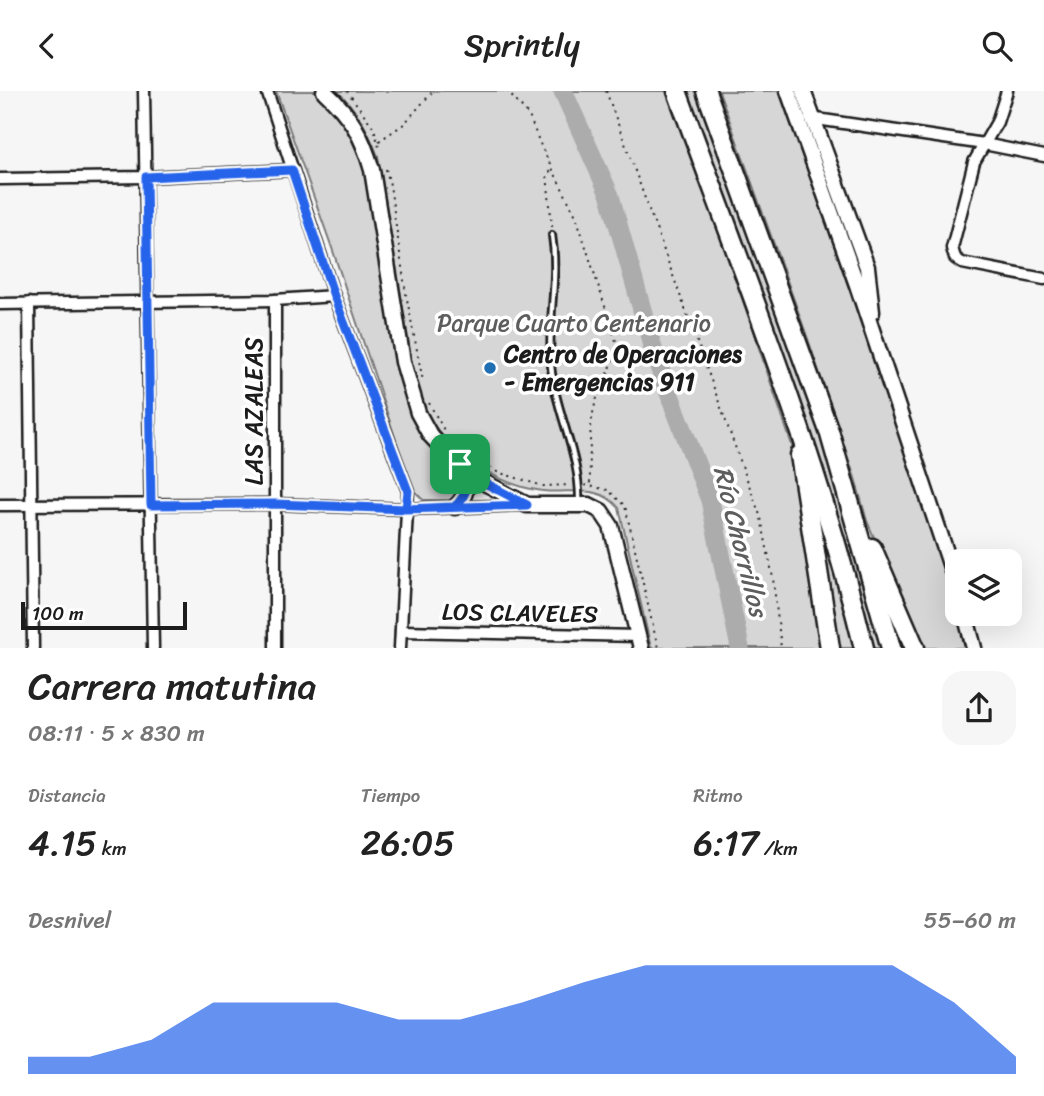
<!DOCTYPE html>
<html lang="es">
<head>
<meta charset="utf-8">
<style>
  body { margin:0; font-family:Sriracha,sans-serif; background:#f6f6f6; color:#222; height:100vh; display:flex; flex-direction:column; font-size:26px; white-space:nowrap }
  * { box-sizing:border-box; margin:0 }
  p { font-size:23px; color:#767676 }
  .icon { flex:none; width:38px; height:38px; fill:none; stroke:currentColor; stroke-width:2; stroke-linecap:round; stroke-linejoin:round }
  .map { position:relative; height:557px; overflow:hidden }
  .details { display:flex; flex-direction:column; background:#fff; flex:1 }
  .details>* { flex:none }
  .tools { position:absolute; left:945px; top:458px; display:grid; gap:14px }
  .tools a { display:grid; place-items:center; width:77px; height:77px; border-radius:14px; background:#fff; box-shadow:0 7px 28px #0002; font-size:35px }
  .scale { position:absolute; left:21px; bottom:18px; width:166px; box-sizing:border-box; padding-left:7px; border:4px solid #1c1c1c; border-top:0; font-size:19px; line-height:24px; white-space:nowrap; color:#1c1c1c; -webkit-text-stroke:5px #fff; paint-order:stroke }
  .pin { position:absolute; display:grid; place-items:center; width:60px; height:60px; color:#fff; margin:-30px; border-radius:14px; box-shadow:0 4px 10px #0006 }
  .round { display:grid; place-items:center; flex:none; width:74px; height:74px; border-radius:21px; background:#f6f6f6 }
  .headline { display:flex; align-items:center; justify-content:space-between; height:119px; padding:0 28px }
  h1 { font-size:38px; font-weight:600; line-height:52px }
  .figures { display:grid; grid-template-columns:repeat(3,1fr); gap:10px; height:119px; padding:7px 28px }
  .figures div { display:grid; align-content:center }
  .figures b { font-size:35px; font-weight:600 }
  .figures small { font-size:19px; font-weight:400 }
  .figures p { font-size:19px }
  .chart { height:196px; padding:14px 28px }
  .chart p { display:flex; justify-content:space-between }
  .chart svg { width:100%; height:126px; margin-top:7px; fill:#2563eb; opacity:.7 }
  header { display:flex; justify-content:space-between; align-items:center; height:91px; padding:0 28px; background:#fff; font-size:32px; font-weight:600 }
  .map>svg:first-child { display:block }
  .green { fill:#d6d6d6; stroke:#797979; stroke-width:2 }
  .lines { fill:none; stroke-linecap:round; stroke-linejoin:round }
  .river { stroke:#acacac; stroke-width:19 }
  .lane-casing { stroke:#1c1c1c; stroke-width:10 }
  .street-casing { stroke:#1c1c1c; stroke-width:15 }
  .secondary-casing { stroke:#1c1c1c; stroke-width:19 }
  .highway-casing { stroke:#1c1c1c; stroke-width:23 }
  .path { stroke:#1c1c1c; stroke-width:2; stroke-dasharray:2 5; stroke-linecap:butt }
  .lane { stroke:#fff; stroke-width:4.5 }
  .street { stroke:#fff; stroke-width:10 }
  .secondary { stroke:#fff; stroke-width:14 }
  .highway { stroke:#fff; stroke-width:18 }
  .route-casing { stroke:#fff; stroke-width:14 }
  .route { stroke:#2563eb; stroke-width:9 }
  .poi-dot { fill:#1f6fb2; stroke:#fff; stroke-width:2.5 }
  .labels { text-anchor:middle; stroke-width:7; stroke-linejoin:round; paint-order:stroke }
  .park-label { font-size:24px; fill:#5d5d5d; stroke:#fff }
  .poi-label { font-size:24px; font-weight:bold; fill:#1c1c1c; stroke:#fff; text-anchor:start }
  .street-label { font-size:24px; fill:#1c1c1c; stroke:#fff }
  .water-label { font-size:26px; font-style:italic; fill:#5d5d5d; stroke:#fff }
</style>
</head>
<body>
<header><svg class="icon" aria-label="back" viewBox="0 0 24 24"><path d="M15 5l-7 7 7 7"/></svg>Sprintly<svg class="icon" aria-label="search" viewBox="0 0 24 24"><circle cx="10" cy="10" r="6"/><path d="M15 15l6 6"/></svg></header>
<div class="map">
<svg width="1044" height="557" viewBox="0 0 1044 557">
  <rect width="100%" height="100%" fill="#f6f6f6"/>
  <filter id="ink" filterUnits="userSpaceOnUse"><feTurbulence type="fractalNoise" baseFrequency=".0143" numOctaves="2"/><feDisplacementMap in="SourceGraphic" scale="14" xChannelSelector="R" yChannelSelector="G"/><feConvolveMatrix kernelMatrix="1 2 1 2 8 2 1 2 1" color-interpolation-filters="sRGB"/></filter>
  <g filter="url(#ink)">
    <g class="green">
      <path d="M276,0h39l27,27 12,18 12,37 31,188 24,71 19,24 20,18v21l-8,5h-29l-11,-12 -80,-240z"/>
      <path d="M337,0h331l74,207 53,156 27,194h-171l-32,-140c-20,-25 -49,-14 -76,-17 -40,-4 -92,-36 -112,-71 -9,-16 -13,-33 -18,-51l-35,-213c-10,-25 -21,-47 -41,-65z"/>
      <path d="M685,0h15l123,342 61,215h-12z"/>
      <path d="M719,0h61l170,486 7,27v10h3l7,34h-46l-54,-127 -12,-43 -47,-139z"/>
      <path d="M817,425l21,67 16,65h-17z"/>
    </g>
    <g class="lines">
      <path class="river" d="M563,0l47,105 46,163 54,141 30,148"/>
      <defs>
        <path id="lane" d="M552,144c7,44 -5,86 -1,130 4,47 30,91 28,138"/>
        <g id="street">
          <path d="M144,0l9,557"/>
          <path d="M267,0l67,205 74,195 -8,157"/>
          <path d="M1007,0l-10,31 -23,40 -22,86 3,10 7,5 82,16"/>
          <path d="M810,27l174,26 60,12"/>
          <path d="M0,88l146,-2 146,-7"/>
          <path d="M275,209v348"/>
          <path d="M29,212l4,345"/>
          <path d="M0,213l275,-4 59,-4"/>
          <path d="M0,414l275,-1 131,5 118,-4"/>
          <path d="M401,540l238,5"/>
        </g>
        <g id="secondary">
          <path d="M324,0c27,25 38,44 48,79l31,192 15,51 12,22 17,18 38,30 42,22h62l12,6 10,15 30,122"/>
          <path d="M788,0l69,194 100,300"/>
          <path d="M803,0l64,176 5,45"/>
          <path d="M455,416c14,-12 13,-26 6,-42"/>
          <path d="M965,523l9,34"/>
        </g>
        <g id="highway">
          <path d="M677,0c67,184 141,367 187,557"/>
          <path d="M706,0l123,340 62,217"/>
          <path d="M800,364l30,193"/>
          <path d="M872,457l43,100"/>
        </g>
      </defs>
      <use href="#lane" class="lane-casing"/>
      <use href="#street" class="street-casing"/>
      <use href="#secondary" class="secondary-casing"/>
      <use href="#highway" class="highway-casing"/>
      <g class="path">
        <path d="M347,0l27,37 6,23"/>
        <path d="M507,0l22,25 12,30 35,70 41,128c-3,23 -14,36 -21,57 -8,26 -6,56 -6,83"/>
        <path d="M606,0l155,427 12,60 8,70"/>
        <path d="M379,50l25,-17 29,-33"/>
        <path d="M386,78l4,16 16,109 17,87"/>
        <path d="M552,136l-5,-53 6,-4"/>
        <path d="M429,312l16,29"/>
        <path d="M451,347l46,34 46,14 26,-1"/>
        <path d="M585,394l23,5 17,16 33,142"/>
      </g>
      <use href="#lane" class="lane"/>
      <use href="#street" class="street"/>
      <use href="#secondary" class="secondary"/>
      <use href="#highway" class="highway"/>
    </g>
  </g>
  <g class="lines" filter="url(#ink)">
    <defs>
      <path id="route" d="M460,373c8,17 10,30 -6,43l-48,2 2,-18 -74,-195 -42,-126 -146,7 5,328 124,-1 131,5 121,-4 -42,-22 -25,-19"/>
    </defs>
    <use href="#route" class="route-casing"/>
    <use href="#route" class="route"/>
  </g>
  <circle class="poi-dot" cx="490" cy="277" r="7"/>
  <g class="labels">
    <g class="park-label">
      <text x="574" y="240">Parque Cuarto Centenario</text>
    </g>
    <g class="poi-label">
      <text x="504" y="271">Centro de Operaciones<tspan x="504" dy="28">- Emergencias 911</tspan></text>
    </g>
    <g class="street-label">
      <text transform="translate(254 320) rotate(-90)" y="8">LAS AZALEAS</text>
      <text transform="translate(520 522) rotate(1)" y="8">LOS CLAVELES</text>
    </g>
    <g class="water-label">
      <text transform="translate(741 450) rotate(76)" y="9">Río Chorrillos</text>
    </g>
  </g>
</svg>
<div class="tools">
<a><svg class="icon" aria-label="layers" viewBox="0 0 24 24"><path d="M12 4l9 5-9 5-9-5zM3 14l9 5 9-5"/></svg></a>
</div>
<div class="scale">100 m</div>
<div class="pin" style="left:460px;top:373px;background:#1e9e55"><svg class="icon" aria-label="arrive" viewBox="0 0 24 24"><path d="M6 21V4h12l-3 4 3 4H6"/></svg></div>
</div>
<section class="details">
<div class="headline"><div><h1>Carrera matutina</h1><p>08:11 · 5 × 830 m</p></div><a class="round"><svg class="icon" aria-label="share" viewBox="0 0 24 24"><path d="M12 15V3M7 8l5-5 5 5M5 13v7h14v-7"/></svg></a></div>
<div class="figures">
<div><p>Distancia</p><b>4.15<small> km</small></b></div>
<div><p>Tiempo</p><b>26:05</b></div>
<div><p>Ritmo</p><b>6:17<small> /km</small></b></div>
</div>
<div class="chart"><p><span>Desnivel</span>55–60 m</p>
<svg viewBox="0 0 160 44" preserveAspectRatio="none"><path d="M0 44V38L10 38L20 32L30 19L40 19L50 19L60 25L70 25L80 19L90 12L100 6L110 6L120 6L130 6L140 6L150 19L160 38V44z"/></svg>
</div>
</section>
</body>
</html>
